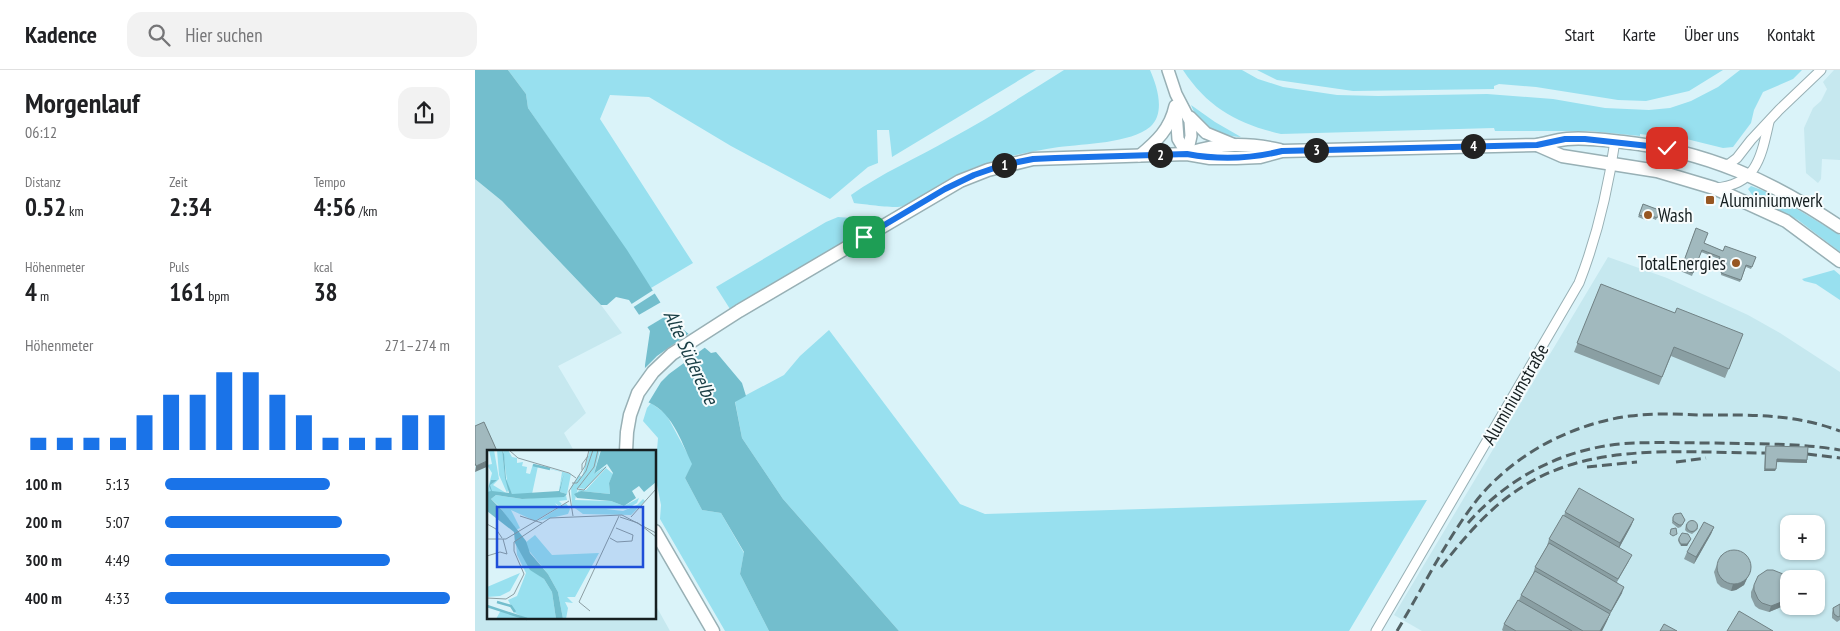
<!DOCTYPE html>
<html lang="de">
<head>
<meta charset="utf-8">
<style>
  body { margin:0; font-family:"PT Sans Narrow",sans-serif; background:#f2f2f2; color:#202124; height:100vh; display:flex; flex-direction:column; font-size:19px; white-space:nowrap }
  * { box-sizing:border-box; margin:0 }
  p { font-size:16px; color:#757577 }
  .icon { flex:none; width:28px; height:28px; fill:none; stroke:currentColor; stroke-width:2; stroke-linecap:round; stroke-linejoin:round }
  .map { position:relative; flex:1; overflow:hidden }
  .drawer { display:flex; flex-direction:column; background:#fff; width:475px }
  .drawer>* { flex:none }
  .controls { position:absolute; left:1305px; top:445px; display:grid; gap:10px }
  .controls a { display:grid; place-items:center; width:45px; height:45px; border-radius:10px; background:#fff; box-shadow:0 1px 4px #0004; font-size:25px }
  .pin { position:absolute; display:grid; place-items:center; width:42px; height:42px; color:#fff; margin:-21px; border-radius:10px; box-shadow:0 2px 8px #0006 }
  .km { position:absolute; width:25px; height:25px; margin:-12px; border-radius:50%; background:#222; color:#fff; font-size:14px; line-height:25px; text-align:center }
  .round { display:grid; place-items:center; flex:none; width:52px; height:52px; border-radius:15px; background:#f2f2f2 }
  .overview { display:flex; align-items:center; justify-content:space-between; height:85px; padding:0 25px }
  h1 { font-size:28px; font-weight:700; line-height:38px }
  .figures { display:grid; grid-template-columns:repeat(3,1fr); gap:8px; height:85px; padding:5px 25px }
  .figures div { display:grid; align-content:center }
  .figures b { font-size:25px; font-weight:700 }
  .figures small { font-size:14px; font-weight:400 }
  .figures p { font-size:14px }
  .chart { height:140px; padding:10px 25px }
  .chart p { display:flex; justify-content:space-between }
  .chart svg { width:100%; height:90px; margin-top:5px; stroke:#1a73e8; stroke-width:6 }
  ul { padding:0 25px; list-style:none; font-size:16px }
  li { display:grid; grid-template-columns:80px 60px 1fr; align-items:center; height:38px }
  li i { height:12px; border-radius:6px; background:#1a73e8 }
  header { display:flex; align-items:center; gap:30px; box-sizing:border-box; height:70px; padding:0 25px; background:#fff; border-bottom:1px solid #e0e0e0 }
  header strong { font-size:24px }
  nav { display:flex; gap:28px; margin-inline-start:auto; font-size:18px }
  .search { width:350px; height:45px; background:#f2f2f2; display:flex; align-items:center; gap:12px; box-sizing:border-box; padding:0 18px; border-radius:15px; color:#757577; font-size:19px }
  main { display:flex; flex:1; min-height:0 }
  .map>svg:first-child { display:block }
  .built { fill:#c6e8ef; fill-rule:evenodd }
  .green { fill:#98e0ef }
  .water { fill:#73becd }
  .pier { fill:#daf3f9 }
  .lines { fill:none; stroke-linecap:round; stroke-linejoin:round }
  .minor-casing { stroke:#98b0b5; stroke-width:11 }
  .tertiary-casing { stroke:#98b0b5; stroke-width:14 }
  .secondary-casing { stroke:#98b0b5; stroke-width:15 }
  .minor { stroke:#fff; stroke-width:9 }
  .tertiary { stroke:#fff; stroke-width:11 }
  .secondary { stroke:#fff; stroke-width:12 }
  .rail { stroke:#536164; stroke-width:3; stroke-dasharray:10 5; stroke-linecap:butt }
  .wall { fill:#8a9fa3 }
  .shaded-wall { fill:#718285 }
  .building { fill:#a1b9be; stroke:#718285 }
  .route-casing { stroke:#fff; stroke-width:10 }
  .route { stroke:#1a73e8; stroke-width:6 }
  .poi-dot { fill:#975622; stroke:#f7fcfd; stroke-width:2 }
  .labels { text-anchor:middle; stroke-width:4; stroke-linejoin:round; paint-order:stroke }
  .poi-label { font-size:19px; fill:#161f21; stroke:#f7fcfd; text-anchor:start }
  .street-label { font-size:19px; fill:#161f21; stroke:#f7fcfd }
  .water-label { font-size:20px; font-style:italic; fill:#183d44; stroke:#f7fcfd }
  .inset-river { fill:none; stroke:#73becd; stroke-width:2.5 }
  .inset-road { fill:none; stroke:#8c9ea3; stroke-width:1 }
  .view { fill:#1d4ed8; fill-opacity:0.15; stroke:#1d4ed8; stroke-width:2.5 }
  .inset-edge { fill:none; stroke:#161f21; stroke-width:2.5 }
</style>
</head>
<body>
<header>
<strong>Kadence</strong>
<div class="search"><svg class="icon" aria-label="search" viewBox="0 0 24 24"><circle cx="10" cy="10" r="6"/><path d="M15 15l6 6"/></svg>Hier suchen</div>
<nav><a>Start</a><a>Karte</a><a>Über uns</a><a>Kontakt</a></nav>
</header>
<main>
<section class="drawer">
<div class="overview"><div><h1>Morgenlauf</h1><p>06:12</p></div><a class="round"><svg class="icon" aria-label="share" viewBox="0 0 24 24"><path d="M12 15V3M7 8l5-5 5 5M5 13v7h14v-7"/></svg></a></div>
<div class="figures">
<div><p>Distanz</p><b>0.52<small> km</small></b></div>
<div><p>Zeit</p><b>2:34</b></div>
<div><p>Tempo</p><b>4:56<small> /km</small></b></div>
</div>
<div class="figures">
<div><p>Höhenmeter</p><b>4<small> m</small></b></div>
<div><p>Puls</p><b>161<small> bpm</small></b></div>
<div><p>kcal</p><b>38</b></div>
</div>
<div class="chart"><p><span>Höhenmeter</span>271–274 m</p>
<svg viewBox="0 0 160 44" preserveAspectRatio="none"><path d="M5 44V38M15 44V38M25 44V38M35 44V38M45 44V27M55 44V17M65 44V17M75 44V6M85 44V6M95 44V17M105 44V27M115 44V38M125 44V38M135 44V38M145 44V27M155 44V27"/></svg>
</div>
<ul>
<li><b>100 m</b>5:13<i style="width:58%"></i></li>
<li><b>200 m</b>5:07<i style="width:62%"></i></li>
<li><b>300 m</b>4:49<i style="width:79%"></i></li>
<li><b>400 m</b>4:33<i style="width:100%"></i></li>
</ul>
</section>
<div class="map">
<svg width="1365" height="561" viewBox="0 0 1365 561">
  <rect width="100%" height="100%" fill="#daf3f9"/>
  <g class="built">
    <path d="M1359,0h6v90l-18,-1 -1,20 -3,4 -12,-10 -2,-45 9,-20 8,-7 6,-12 -4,-7z"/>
    <path d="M0,109l27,22 99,104 21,28 -64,33 28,47 -22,20 10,18h-85v166h166v-13l15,27h-195z"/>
    <path d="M1133,187l59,21 81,37 32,18 60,39v259h-418l-28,-16zM1314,454h27v27h-27zM1314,509h27v27h-27z"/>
  </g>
  <g class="green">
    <path d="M33,0h528l-144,87 -3,-27h-12l1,33 -10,4 -38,32 -99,-53 -82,-49 -39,-2 -10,24 93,144 -42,25 -123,-180 -2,-14z"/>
    <path d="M589,0h86c7,16 16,43 0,57 -19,16 -66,17 -91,20 -39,6 -75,14 -110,32 -13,7 -33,22 -46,27 -7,3 -39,-2 -49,-3l-3,-8c31,-22 66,-37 99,-56 39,-21 77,-46 114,-69z"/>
    <path d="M708,0h59l16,9 25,8 54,8 41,1 109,-2 66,5 52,9 44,2 21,-2 21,-7 27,-14 22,-17h62l-9,9 -30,13 -9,18 -3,13 -18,24 -10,1 -65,-16 -2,4 -16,-2v2l-50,-5h-95l-1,-3 -213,6c-43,-10 -73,-26 -98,-64z"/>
    <path d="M782,0h466l-34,21 -43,10 -28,-1 -82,-13 -37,-3 -5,2v3l-141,2 -76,-11z"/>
    <path d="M716,35l24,17 26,15c-22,-1 -42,-10 -50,-32z"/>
    <path d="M1276,116l21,8 68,41v17l-42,-32 -45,-24 -5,-7z"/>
    <path d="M363,147l42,3 -150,89 -14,-22 110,-65z"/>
    <path d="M1359,200l6,5v25l-24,-16 -12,-3 -2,-2z"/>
    <path d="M354,260l131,174 25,10 442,-14 -78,131h-450l-116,-132 -41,-61 -7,-37 49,-26 16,-19z"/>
    <path d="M176,333l15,11 27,50 -8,14 17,32 19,3 23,40 -4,21 29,57h-44l-65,-112 1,-14 -6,-30 3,-37 -15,-17 4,-13z"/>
  </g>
  <path class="water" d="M0,0h33l18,24 2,14 99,142 44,69 40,34 5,-1 26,31 4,13 -11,6 7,36 41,61 116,132h-130l-29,-57 4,-22 -23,-39 -19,-3 -17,-32 7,-14c-11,-23 -21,-56 -48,-63l1,-36 5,-34 -21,-31 -13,-3 -9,8h-6l-99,-104 -27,-22z"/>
  <g class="pier">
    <path d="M180,219l2,3 -25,16 -2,-3z"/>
    <path d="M188,231l8,12 -25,15 -9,-12z"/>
    <path d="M216,262l16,14 -38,28 -8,8 -14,23 -4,-1 -2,-3 1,-30 15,-15z"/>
  </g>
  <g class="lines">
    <defs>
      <g id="minor">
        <path d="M1249,95l5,-1 8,-6 14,-18 28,-30 42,-40"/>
        <path d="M1240,118c42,-3 46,-31 54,-66"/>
        <path d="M901,561l203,-348c18,-46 29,-93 36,-142"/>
      </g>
      <g id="tertiary">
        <path d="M693,0l8,24 14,27 1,15 -4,18"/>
        <path d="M701,41l2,28 9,15"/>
        <path d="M715,47l16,16 29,12"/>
        <path d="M664,86c18,-15 31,-27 36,-50"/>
      </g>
      <g id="secondary">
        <path d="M1062,75l25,11 95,15 57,17 72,33 54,40"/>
        <path d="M714,83c31,-10 59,-10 91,-3"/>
        <path d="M151,381l1,-19 3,-17 8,-22 15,-21 19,-18 67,-43 221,-130 28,-11 45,-11 154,-5 23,4h26l24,-1 22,-6 255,-6c10,-2 20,-5 30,-6 18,-2 38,1 56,3 83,9 149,39 217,85"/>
        <path d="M180,461l58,100"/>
      </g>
    </defs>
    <use href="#minor" class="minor-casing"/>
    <use href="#tertiary" class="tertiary-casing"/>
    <use href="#secondary" class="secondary-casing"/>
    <use href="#minor" class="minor"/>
    <use href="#tertiary" class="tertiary"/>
    <use href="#secondary" class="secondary"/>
    <g class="rail">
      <path d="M1332,384l33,4"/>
      <path d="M1201,392l30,-4"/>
      <path d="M1112,397l50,-5"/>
      <path d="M993,453c42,-48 102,-78 167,-80 26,-1 53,0 80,0 42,1 84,0 125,7"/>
      <path d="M966,497c20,-25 41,-51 68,-71 74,-56 168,-43 256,-43"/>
      <path d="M922,561c25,-42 47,-87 76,-126 37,-49 97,-81 157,-89 23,-3 46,-2 68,-1 51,0 93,-2 142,16"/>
    </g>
  </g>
  <g class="wall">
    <path d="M1168,134l16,6 -3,10 -7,-3 -1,4 -10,-4z"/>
    <path d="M1221,158l8,15 19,8 33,6 -5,12 -5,-2 -6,15 -19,-7 1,-5 -5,-3 2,-8 -18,-7 -9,24 -12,-5z"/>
    <path d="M1126,214l74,29 68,21 -18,44 -54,-22 -12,29 -85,-33z"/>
    <path d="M1291,376l41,14v3l-30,-1 -2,9h-11l1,-23z"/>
    <path d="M1090,442l69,7 -3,7 -12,22 10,13 -12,21 5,11 -12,21 -3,7 -5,10h-99l-1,-1 2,-6 15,-24 2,-5 12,-21 2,-7 12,-21 2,-7 15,-23z"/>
    <path d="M1198,447l12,3 -4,7 -3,1 -6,-5z"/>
    <path d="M1211,454l12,4 -1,2 -5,4 -5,-2 -2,-2z"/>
    <path d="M1239,457l-3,7 -17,30 -10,-5 3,-7z"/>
    <path d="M1204,468l12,1 -4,7h-6l-2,-3 -1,-3z"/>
    <path d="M1246,485l30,15 -7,15 -8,5 -5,1 -10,-4 -4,-4 -3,-11z"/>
    <path d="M1279,515l35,4 -8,18 -12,5 -10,-3 -4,-3 -4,-9v-5z"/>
    <path d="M1365,534v16l-3,2 -5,-4v-5l1,-5z"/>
  </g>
  <g class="shaded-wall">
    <path d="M1302,389l30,1v3l-31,-1z"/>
    <path d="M14,390v6l-14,6 1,-6z"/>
    <path d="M1290,399h11l-1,2h-11z"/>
    <path d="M1159,449l-3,7 -13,24 2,-7z"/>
    <path d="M1239,457l-3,7 -17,30 2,-7z"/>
    <path d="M1216,469l-4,7h-6v-2z"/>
    <path d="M1276,500l-7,15 -8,5 -5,1 2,-7z"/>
    <path d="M1149,517l-2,6 -12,21 -3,7 -5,10h-2l8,-14 3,-6z"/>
    <path d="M1314,519l-8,18 -12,5 2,-6z"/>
  </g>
  <g class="building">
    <path d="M1168,134l16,6 -2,8 -7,-3 -1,3 -10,-3z"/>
    <path d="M1221,158l12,5 -4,10 19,8 2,-5 31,11 -4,10 -6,-2 -5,15 -20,-7 2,-6 -6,-2 3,-8 -18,-7 -9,23 -12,-4z"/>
    <path d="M1126,214l74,29 2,-5 66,26 -14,35 -55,-22 -12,30 -85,-34z"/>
    <path d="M9,352l13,29h-8v9l-13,6 -1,-3v-37z"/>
    <path d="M1291,376l42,1 -1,13 -30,-1 -1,10h-11z"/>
    <path d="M1104,418l55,31 -14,24 -55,-31z"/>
    <path d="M1206,443l4,7 -3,5h-3l-6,-4v-4l2,-3z"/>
    <path d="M1088,445l69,40 -14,24 -69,-40z"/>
    <circle cx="1217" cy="456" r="5.5"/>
    <path d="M1229,452l10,5 -18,30 -9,-5z"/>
    <path d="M1201,458l1,6 -4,2 -3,-2 1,-5z"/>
    <path d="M1207,463l6,1 3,5 -4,5h-6l-2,-3v-3z"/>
    <path d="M1074,473l75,44 -13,24 -76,-44z"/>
    <circle cx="1259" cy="497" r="17"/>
    <path d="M1292,500h6l10,4 6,9v6l-5,12 -13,5 -9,-3 -4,-4 -4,-9v-5l4,-9z"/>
    <path d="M1060,501l75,43 -10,17h-17l-62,-36z"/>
    <path d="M1043,530l54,31h-56l-12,-7z"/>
    <path d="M1365,534v12l-2,1 -4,-3 -1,-6z"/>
    <path d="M1264,541l34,20h-46z"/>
    <path d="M1189,554l13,7h-17z"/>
  </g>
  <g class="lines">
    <defs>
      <path id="route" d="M389,167l81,-48 29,-14 29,-10 30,-6 22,-1 132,-4c32,6 63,5 95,-3l255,-6 28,-6h20l82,9"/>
    </defs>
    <use href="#route" class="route-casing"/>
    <use href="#route" class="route"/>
  </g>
  <g class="poi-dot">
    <rect x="1230" y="125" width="10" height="10" rx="2.5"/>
    <circle cx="1173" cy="145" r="5"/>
    <circle cx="1261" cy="193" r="5"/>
  </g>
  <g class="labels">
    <g class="poi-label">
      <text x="1245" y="137">Aluminiumwerk</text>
      <text x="1183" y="152">Wash</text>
      <text x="1251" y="200" text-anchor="end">TotalEnergies</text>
    </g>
    <g class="street-label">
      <text transform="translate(1040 324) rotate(-60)" y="7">Aluminiumstraße</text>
    </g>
    <g class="water-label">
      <text transform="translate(216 287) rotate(65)" y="7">Alte Süderelbe</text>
    </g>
  </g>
  <g transform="translate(12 380)">
    <rect width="169" height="169" fill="#daf3f9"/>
    <path d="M2,0h5l5,29 -6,6 13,8 -19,-1 5,-19 -5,-8 5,-1zM10,0h5l3,27 2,4 -4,-31h5l4,7 5,1v5l6,-1 -1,4 5,1 -1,6 4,1 3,-10 38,10 -4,20 -7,-2 4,-20 -5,19 3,-19 -24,-6 -6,28h-20l-3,-6 -2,5 -8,-18zM103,0h10l-6,24 14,-9 -23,24 -7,-1 -3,12 36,1 13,5 15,-8 -2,5 -10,6h-21l17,2 14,-6 6,-6 2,2 -14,14 -48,-1 -11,-8 -1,-19 8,-12 3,2zM119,18l7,6 -4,9 1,11 -29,-3 -5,3 3,-4h7zM9,45l26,4 44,-4 1,5 -8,1 3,3 -3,2 -4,-3 3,4 -23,14 -24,-11 9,18 -4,2 -16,-23 -9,-8zM79,53l4,6 -2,5 -30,7zM48,85l17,20 47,-2 -24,44h-8l6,6 -8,-1 3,6 -2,11h-3l-5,-27 -10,-18 -22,-27 -1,-4zM29,93l17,28 11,8 8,13 4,27h-29l-12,-6 -7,-13 9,-4 9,-23 -9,-18zM33,123l-10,18 -10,5 -13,1v-10zM14,160l19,8 5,1h-29z" fill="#98e0ef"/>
    <path d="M15,0l2,4 2,25 6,15 47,-3 5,-18 -4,19 7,2 -3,3 -42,2 -26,-4 -5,4 11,11 24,31 4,12 18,21 10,18 5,27h-7l-4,-27 -8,-13 -14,-9 -15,-27 -1,-11 -27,-21v-19l4,-1 -2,-5 2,-6h6l-7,5 2,6 17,2 -4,-15zM114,0h55v32l-12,10 -5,-6 -7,5 4,7 -12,8 -13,-5 -34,-3 -3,-4 7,-3 29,3 -1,-11 4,-10 -6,-9 -13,10z" fill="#73becd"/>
    <path class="inset-river" d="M46,15l17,4M10,152l14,4 4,6M0,156l40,13"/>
    <path class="inset-road" d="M22,0l9,8 51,15 7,5M95,20v-6l6,-8M85,33h5l9,-12 7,-21M90,39l17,-22 4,-17M90,39l7,1 22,-23M33,66l22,7M86,66l-4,-25 16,-25 4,-16M133,67l18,6 18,14M144,67l25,-28M0,74l9,5 6,9M123,88l7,4 15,-1 1,-6 -17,-7M0,89h19l63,-38M0,106l13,-4 7,2 -4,-15M0,148l19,1 8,-5 10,-20 -10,-23v-9l36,-24 72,-3 34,18M103,161l-11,-9 40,-86"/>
    <path class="view" d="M10,57h146v60h-146z"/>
    <rect width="169" height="169" class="inset-edge"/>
  </g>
</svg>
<div class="controls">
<a>+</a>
<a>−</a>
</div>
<div class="pin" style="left:389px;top:167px;background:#1e9e55"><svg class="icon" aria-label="arrive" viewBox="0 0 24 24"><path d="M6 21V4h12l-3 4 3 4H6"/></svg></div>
<div class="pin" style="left:1192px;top:78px;background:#d93025"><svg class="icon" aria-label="check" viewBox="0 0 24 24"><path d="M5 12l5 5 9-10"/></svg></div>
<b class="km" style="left:529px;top:95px">1</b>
<b class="km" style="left:685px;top:85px">2</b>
<b class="km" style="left:841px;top:80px">3</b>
<b class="km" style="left:998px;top:76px">4</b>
</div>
</main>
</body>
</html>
